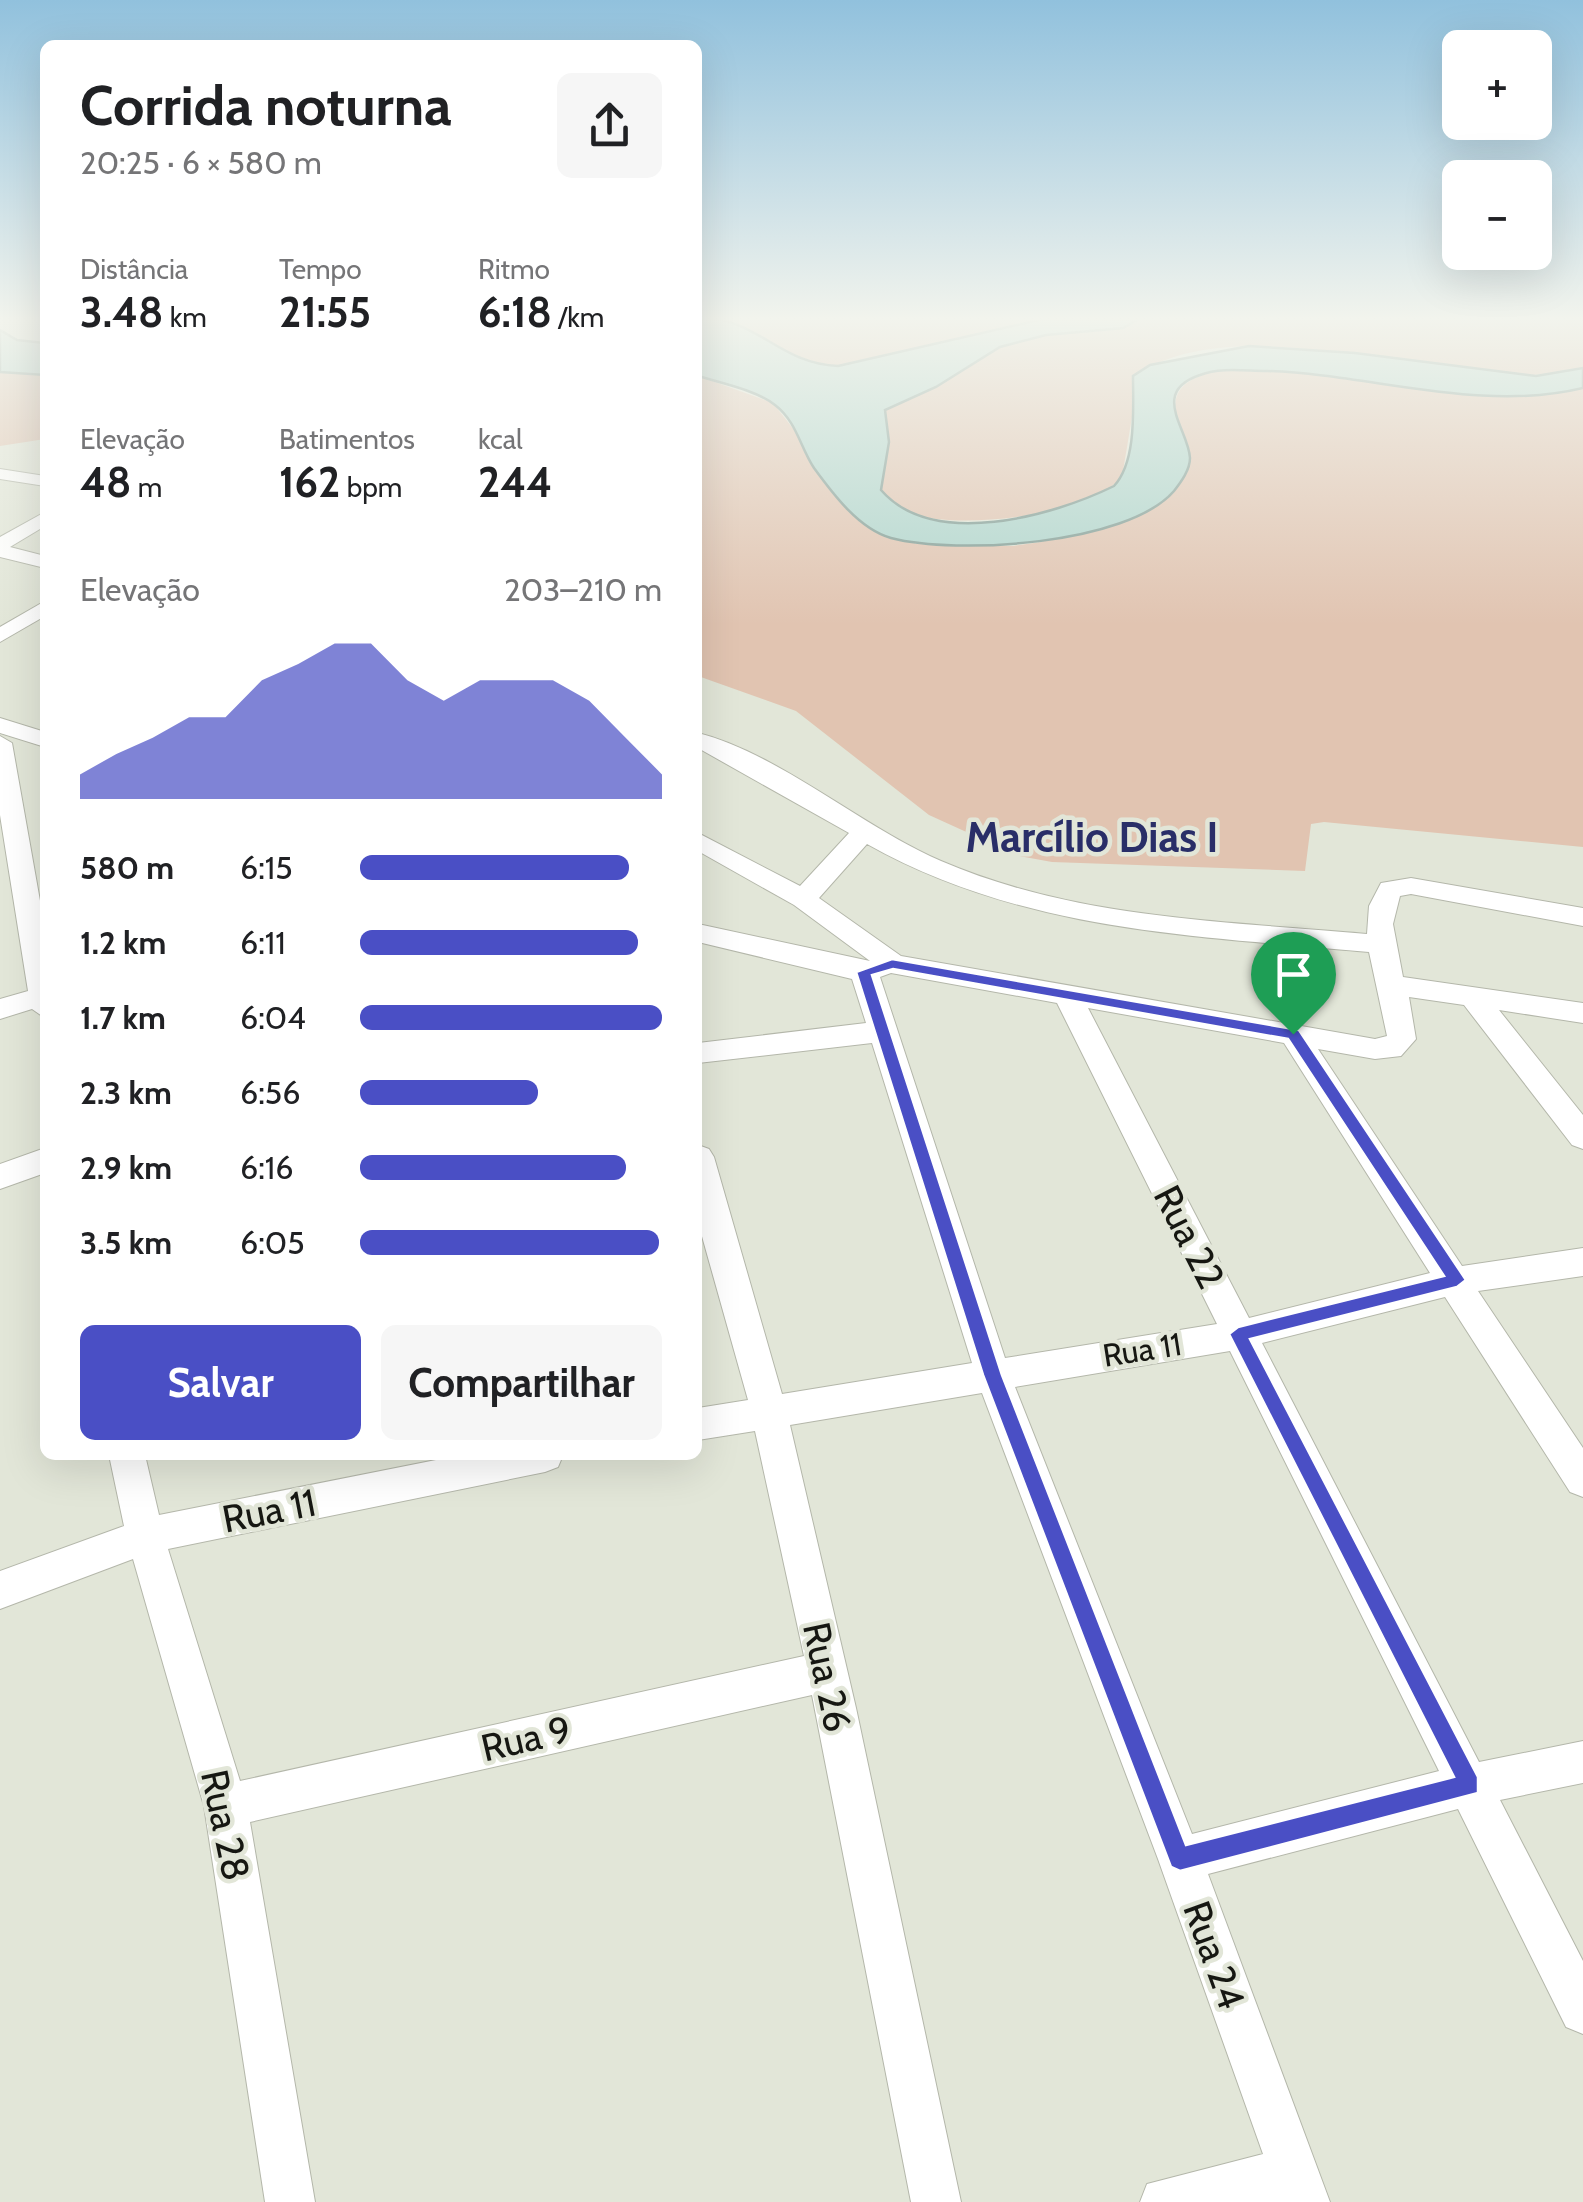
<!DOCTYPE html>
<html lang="pt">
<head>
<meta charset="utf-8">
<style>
  body { margin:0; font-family:Cabin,sans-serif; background:#f6f6f6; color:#202124; height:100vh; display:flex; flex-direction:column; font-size:38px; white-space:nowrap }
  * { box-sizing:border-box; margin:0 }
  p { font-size:32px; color:#757577 }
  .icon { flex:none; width:55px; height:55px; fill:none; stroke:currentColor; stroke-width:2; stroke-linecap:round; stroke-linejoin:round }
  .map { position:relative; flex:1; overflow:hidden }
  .details { position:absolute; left:40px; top:40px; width:662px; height:1420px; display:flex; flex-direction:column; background:#fff; border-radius:15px; box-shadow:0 10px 40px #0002 }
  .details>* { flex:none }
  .fabs { position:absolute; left:1442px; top:30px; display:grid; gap:20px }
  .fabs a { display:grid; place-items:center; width:110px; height:110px; border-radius:15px; background:#fff; box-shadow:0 10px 40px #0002; font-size:50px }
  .pin { position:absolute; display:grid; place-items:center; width:85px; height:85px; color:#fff; margin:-102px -42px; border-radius:50% 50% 50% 0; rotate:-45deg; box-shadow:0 0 10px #0007 }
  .pin .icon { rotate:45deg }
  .round { display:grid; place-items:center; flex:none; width:105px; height:105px; border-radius:15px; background:#f6f6f6 }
  .summary { display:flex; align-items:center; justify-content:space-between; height:170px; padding:0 40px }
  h1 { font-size:55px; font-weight:700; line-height:75px }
  .metrics { display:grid; grid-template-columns:repeat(3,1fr); gap:15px; height:170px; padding:10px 40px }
  .metrics div { display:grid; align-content:center }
  .metrics b { font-size:42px; font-weight:700 }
  .metrics small { font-size:28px; font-weight:400 }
  .metrics p { font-size:28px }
  .chart { height:280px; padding:20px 40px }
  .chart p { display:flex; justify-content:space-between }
  .chart svg { width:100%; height:180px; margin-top:10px; fill:#4a4fc5; opacity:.7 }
  .button { display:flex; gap:20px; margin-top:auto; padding:20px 40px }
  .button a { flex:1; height:115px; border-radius:15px; background:#4a4fc5; color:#fff; font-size:40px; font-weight:700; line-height:115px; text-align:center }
  .button a+a { background:#f6f6f6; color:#202124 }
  ul { padding:0 40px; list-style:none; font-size:32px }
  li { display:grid; grid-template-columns:160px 120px 1fr; align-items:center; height:75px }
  li i { height:25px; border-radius:12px; background:#4a4fc5 }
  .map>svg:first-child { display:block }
  .green { fill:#e1c4b1 }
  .water { fill:#afd5cd; stroke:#819c95; stroke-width:2.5 }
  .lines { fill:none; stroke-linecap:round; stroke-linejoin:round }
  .minor-casing { stroke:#b4b7aa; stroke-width:2 }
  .minor { fill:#fff; fill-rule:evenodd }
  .route { fill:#4a4fc5; stroke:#fff; stroke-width:2.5; fill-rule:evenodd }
  .labels { text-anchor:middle; stroke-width:9; stroke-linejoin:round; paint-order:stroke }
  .street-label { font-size:32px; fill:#161712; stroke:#e2e6d8 }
  .near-street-label { font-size:38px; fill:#161712; stroke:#e2e6d8 }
  .district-label { font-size:42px; font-weight:bold; fill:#292e68; stroke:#e2e6d8 }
</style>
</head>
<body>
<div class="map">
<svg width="1583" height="2202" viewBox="0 0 1583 2202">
  <rect width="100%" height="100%" fill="#e2e6d8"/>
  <g class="green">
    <path d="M722,317h330l-214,49c-48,-1 -73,-33 -116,-49z"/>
    <path d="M1142,317h441v51c-131,34 -328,-70 -450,8l2,23 -13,78c-35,39 -155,51 -203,39 -16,-5 -27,-14 -38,-26l8,-48 -4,-32 51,-23 64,-40 46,-12 77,-7z"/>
    <path d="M1224,370l74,2 193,22 92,-6v459l-259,-25 -13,2 -6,47 -253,-9 -33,-6 -90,-41 -133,-104 -98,-35v-300l75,27 29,37 11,27 32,36 71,41 97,2 28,-4 149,-87c-22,-48 -26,-75 34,-85z"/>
    <path d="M0,372l45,3v64l-45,7z"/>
  </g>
  <g class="water">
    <path d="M698,317c59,0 81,47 140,49l214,-49h90l-19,11 -77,7 -46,12 -64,40 -51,23 4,32 -8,48c52,60 172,26 233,-4 23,-25 19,-78 19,-110l17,-11 99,-19 106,7 181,23 47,-8v20c-103,25 -213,-14 -316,-17 -22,0 -46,-4 -67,4 -51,17 -11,55 -10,83 0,12 -9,24 -16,33 -47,54 -218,64 -283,47 -32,-9 -58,-44 -77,-70 -14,-21 -17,-46 -39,-63 -19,-15 -54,-22 -77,-29z"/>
    <path d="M0,330l17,10 28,3v32l-45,-3z"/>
  </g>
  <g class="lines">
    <defs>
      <g id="minor">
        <path d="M0,469l45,7v10l-45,-7z"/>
        <path d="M45,512v14l-35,21 35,9v12l-45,-11v-20z"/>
        <path d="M45,601v15l-45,26v-15z"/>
        <path d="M0,718l45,14v15l-45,-14z"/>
        <path d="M698,733c80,20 164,94 243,128 135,58 281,60 426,73l2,-28 12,-23 30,-5 172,30v18l-172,-32 -11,2 -7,28 10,53 180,26v20l-84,-13 84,105v34l-11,-4 -108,-140 -55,-8 7,42 -15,17 -26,3 -57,-10 144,217 121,-18v28l-105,15 105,157v49l-13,-5 -125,-195 -183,46 217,419 104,-21v42l-83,17 83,161v73l-17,-7 -108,-218 -250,65 122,328h-190l7,-18 116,-30 -105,-295 -176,-466 -192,32 66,283 105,494h-50l-99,-507 -562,127 65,380h-50l-61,-396 -71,-247 -133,50v-38l124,-45 -15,-71h36l14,60 302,-60h102l-5,12 -13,5 -377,77 72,232 564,-125 -49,-225 -57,9v-32l50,-8 -50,-178v-77l11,4 5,8 68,237 190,-31 -100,-320 -174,20v-20l168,-20 -14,-44 -154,-37v-18l172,37 -76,-56 -96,-54v-18l102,53 49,-53 -151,-85zM867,844c156,88 329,92 502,108l18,84 -12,3 -474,-83 -82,-58zM891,973l166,30 160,321 -212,34 -125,-381zM1088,1008l196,35 146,230 -181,45zM1230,1351l209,420 -247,63 -177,-447z"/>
        <path d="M0,736l12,7 33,186v89l-13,-9 -32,10v-20l28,-8 -28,-176z"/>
        <path d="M45,1148v25l-45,16v-25z"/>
      </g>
    </defs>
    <use href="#minor" class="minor-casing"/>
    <use href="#minor" class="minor"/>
  </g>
  <linearGradient id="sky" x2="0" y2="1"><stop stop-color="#91c1dd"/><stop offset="0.51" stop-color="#f2f4ed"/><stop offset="1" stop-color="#f2f4ed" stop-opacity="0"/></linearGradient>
  <rect width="1583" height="625" fill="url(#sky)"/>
  <path class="route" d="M892,959l407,71 167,250 -9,7 -207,52 228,438v16l-298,78 -9,-4 -188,-492 -127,-403zM893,969l395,70 156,237 -206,51 -9,7 225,443 -268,68 -184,-470 -130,-400z"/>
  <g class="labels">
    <g class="street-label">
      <text transform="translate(1142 1350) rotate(-9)" y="11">Rua 11</text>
    </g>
    <g class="near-street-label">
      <text transform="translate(1189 1237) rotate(63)" y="13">Rua 22</text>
      <text transform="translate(269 1511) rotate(-11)" y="13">Rua 11</text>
      <text transform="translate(827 1677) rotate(78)" y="13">Rua 26</text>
      <text transform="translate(526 1739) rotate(-13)" y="13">Rua 9</text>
      <text transform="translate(225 1825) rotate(78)" y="13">Rua 28</text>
      <text transform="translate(1214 1955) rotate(70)" y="13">Rua 24</text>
    </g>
    <g class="district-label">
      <text x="1092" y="852">Marcílio Dias I</text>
    </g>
  </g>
</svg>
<div class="fabs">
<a>+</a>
<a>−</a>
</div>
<div class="pin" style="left:1293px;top:1034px;background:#1e9e55"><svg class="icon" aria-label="arrive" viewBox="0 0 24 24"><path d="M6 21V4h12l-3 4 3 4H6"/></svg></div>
<section class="details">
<div class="summary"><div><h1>Corrida noturna</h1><p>20:25 · 6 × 580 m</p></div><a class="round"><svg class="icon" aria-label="share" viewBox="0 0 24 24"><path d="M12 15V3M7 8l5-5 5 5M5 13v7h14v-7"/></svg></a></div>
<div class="metrics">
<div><p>Distância</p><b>3.48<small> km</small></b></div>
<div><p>Tempo</p><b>21:55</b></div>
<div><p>Ritmo</p><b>6:18<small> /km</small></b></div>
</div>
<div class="metrics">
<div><p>Elevação</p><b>48<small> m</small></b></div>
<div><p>Batimentos</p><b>162<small> bpm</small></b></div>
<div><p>kcal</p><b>244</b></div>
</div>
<div class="chart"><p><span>Elevação</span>203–210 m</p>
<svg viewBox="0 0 160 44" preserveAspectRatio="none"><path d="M0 44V38L10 33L20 29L30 24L40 24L50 15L60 11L70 6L80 6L90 15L100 20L110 15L120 15L130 15L140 20L150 29L160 38V44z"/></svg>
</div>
<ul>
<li><b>580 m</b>6:15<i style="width:89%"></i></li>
<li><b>1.2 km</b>6:11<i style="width:92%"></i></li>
<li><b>1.7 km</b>6:04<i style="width:100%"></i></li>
<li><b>2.3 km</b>6:56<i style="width:59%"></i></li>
<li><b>2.9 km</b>6:16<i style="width:88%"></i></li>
<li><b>3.5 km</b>6:05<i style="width:99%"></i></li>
</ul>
<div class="button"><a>Salvar</a><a>Compartilhar</a></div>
</section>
</div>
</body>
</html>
